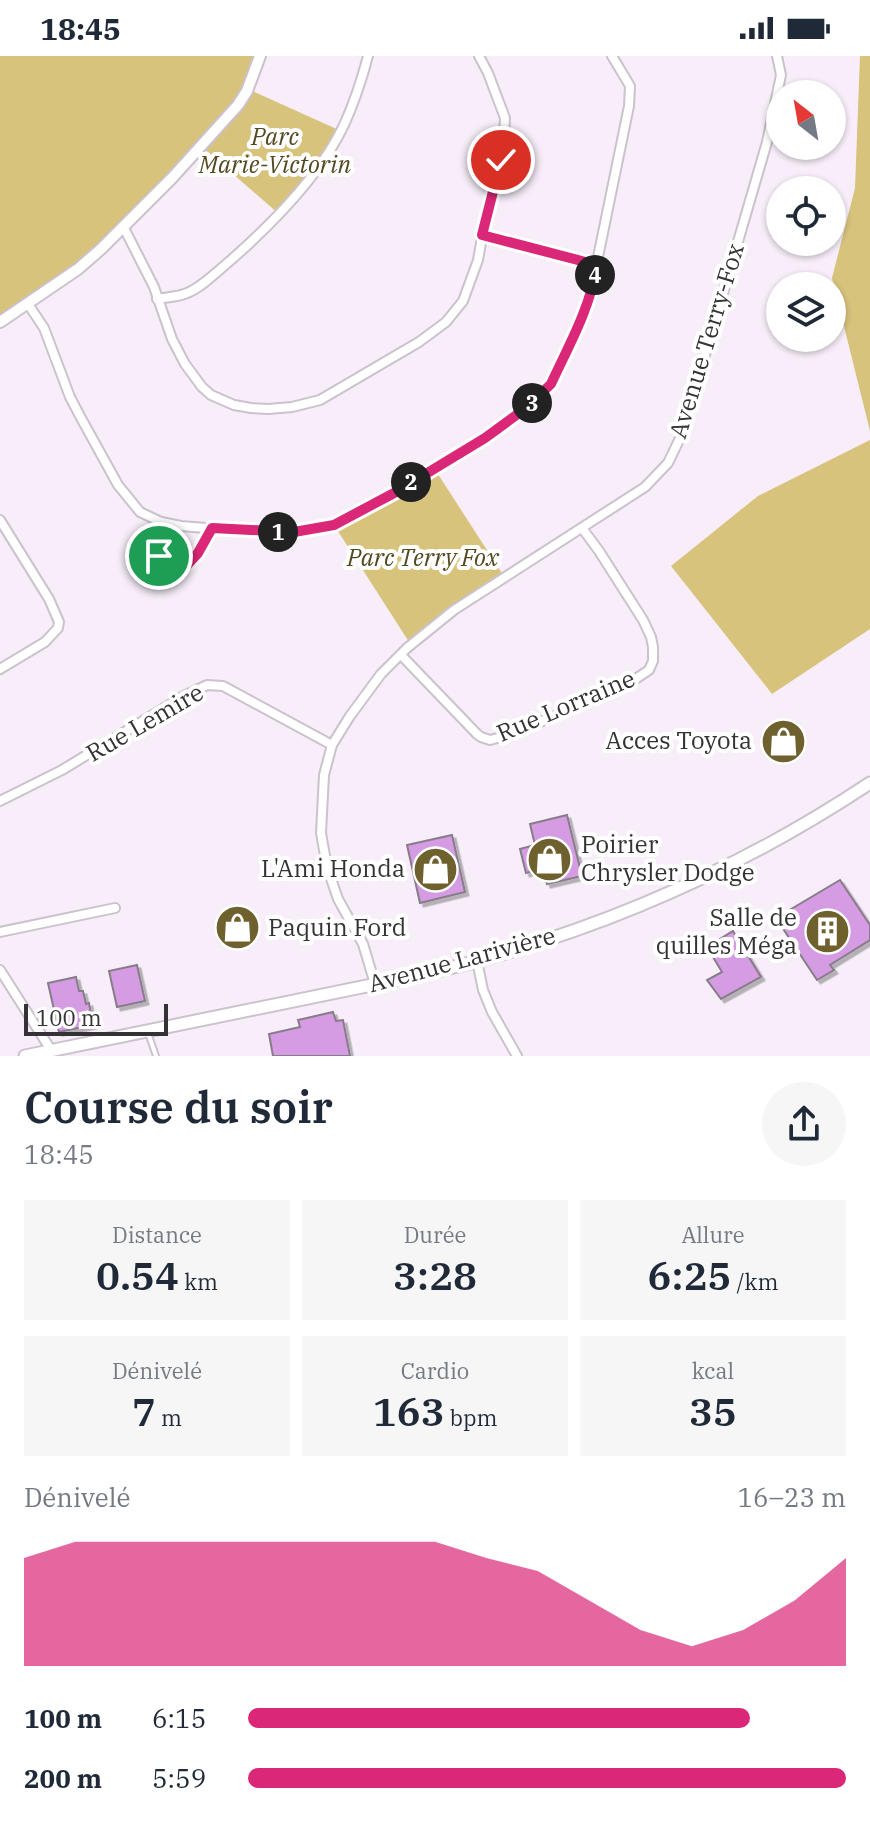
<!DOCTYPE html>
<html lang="fr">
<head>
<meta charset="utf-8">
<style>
  body { margin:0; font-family:"IBM Plex Serif",serif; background:#f6f6f7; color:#1f2937; height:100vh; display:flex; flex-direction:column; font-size:30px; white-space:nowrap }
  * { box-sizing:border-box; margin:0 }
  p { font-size:26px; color:#747a83 }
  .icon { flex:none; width:44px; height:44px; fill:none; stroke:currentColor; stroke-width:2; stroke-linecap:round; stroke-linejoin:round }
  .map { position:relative; height:1000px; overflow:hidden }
  .side { display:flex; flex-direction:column; background:#fff; flex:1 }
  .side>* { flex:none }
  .needle { width:52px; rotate:329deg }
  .fabs { position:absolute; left:766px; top:24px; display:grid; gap:16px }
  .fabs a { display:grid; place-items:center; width:80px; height:80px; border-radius:50%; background:#fff; box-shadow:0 2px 6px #0004; font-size:40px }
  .scale { position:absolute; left:24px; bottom:20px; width:144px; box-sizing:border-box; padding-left:8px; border:4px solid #353236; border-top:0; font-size:22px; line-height:28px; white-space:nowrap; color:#353236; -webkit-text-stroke:6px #fff; paint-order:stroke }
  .pin { position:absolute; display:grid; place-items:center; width:68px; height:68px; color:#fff; margin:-34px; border:4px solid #fff; border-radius:50%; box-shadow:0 2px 8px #0007 }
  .km { position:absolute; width:40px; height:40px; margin:-20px; border-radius:50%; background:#222; color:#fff; font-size:22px; line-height:40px; text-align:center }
  .round { display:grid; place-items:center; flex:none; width:84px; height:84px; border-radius:42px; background:#f6f6f7 }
  .summary { display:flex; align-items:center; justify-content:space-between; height:136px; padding:0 24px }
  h1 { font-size:44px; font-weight:600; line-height:60px }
  .stats { display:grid; grid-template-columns:repeat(3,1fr); gap:12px; height:136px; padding:8px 24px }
  .stats div { display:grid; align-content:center; border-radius:0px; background:#f6f6f7; text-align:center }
  .stats b { font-size:40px; font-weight:600 }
  .stats small { font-size:22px; font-weight:400 }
  .stats p { font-size:22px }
  .chart { height:224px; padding:16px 24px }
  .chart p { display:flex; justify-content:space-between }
  .chart svg { width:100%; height:144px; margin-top:8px; fill:#db2777; opacity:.7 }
  ul { padding:0 24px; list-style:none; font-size:26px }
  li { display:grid; grid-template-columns:128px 96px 1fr; align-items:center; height:60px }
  li i { height:20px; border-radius:10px; background:#db2777 }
  .status { display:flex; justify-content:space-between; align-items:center; height:56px; padding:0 40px; background:#fff; direction:ltr }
  .status svg { height:22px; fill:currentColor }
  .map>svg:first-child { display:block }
  .green { fill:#d7c37c }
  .building { fill:#d59be3; stroke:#867d88; stroke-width:2; filter:url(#shadow) }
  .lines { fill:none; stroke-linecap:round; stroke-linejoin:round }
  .service-casing { stroke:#cbc2cd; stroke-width:8 }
  .minor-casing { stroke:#cbc2cd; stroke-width:12 }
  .tertiary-casing { stroke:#cbc2cd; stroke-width:14 }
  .secondary-casing { stroke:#cbc2cd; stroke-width:15 }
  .service { stroke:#fff; stroke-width:4 }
  .minor { stroke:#fff; stroke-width:8 }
  .tertiary { stroke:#fff; stroke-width:10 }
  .secondary { stroke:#fff; stroke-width:11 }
  .route-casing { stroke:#fff; stroke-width:16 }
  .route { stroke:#db2777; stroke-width:10 }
  .labels { text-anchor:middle; stroke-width:8; stroke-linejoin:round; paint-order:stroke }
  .park-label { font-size:24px; font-style:italic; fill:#534820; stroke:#fff }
  .street-label { font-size:24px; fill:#353236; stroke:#fff }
  .poi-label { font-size:24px; fill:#353236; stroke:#fff; text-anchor:end }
</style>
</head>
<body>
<div class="status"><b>18:45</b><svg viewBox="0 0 49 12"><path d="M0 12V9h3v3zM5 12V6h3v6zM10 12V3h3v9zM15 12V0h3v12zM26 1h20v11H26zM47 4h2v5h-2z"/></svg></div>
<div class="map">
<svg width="870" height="1000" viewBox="0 0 870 1000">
  <defs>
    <filter id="shadow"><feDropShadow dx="3.5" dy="3.5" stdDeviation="0" flood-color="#0004"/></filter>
  </defs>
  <rect width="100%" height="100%" fill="#f8eefa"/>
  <g class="green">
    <path d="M0,0h260l-12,33 93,42 -62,83 -77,-67 -101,102 -101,73z"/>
    <path d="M860,0h10v375l-38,-153 23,-90z"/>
    <path d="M870,384v189l-98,65 -101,-128 87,-70z"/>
    <path d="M434,412l71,110 -94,67 -77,-120z"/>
  </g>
  <g class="building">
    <path d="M567,759l15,61 -35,8 -4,-16 -17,5 -6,-24 15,-4 -5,-21z"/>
    <path d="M452,779l13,57 -45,11 -13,-58z"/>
    <path d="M840,824l30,45v15l-40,25 4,5 -17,10 -41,-62z"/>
    <path d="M733,875l28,46 -40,22 -14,-19 15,-8 -15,-25z"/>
    <path d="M137,909l8,36 -28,6 -8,-36z"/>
    <path d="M76,921l3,14h4l3,13 3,-1 4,22 -34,7 -11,-49z"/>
    <path d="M333,956l3,9 7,-1 7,36h-77l-4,-22 31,-7 -2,-7z"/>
  </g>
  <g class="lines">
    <defs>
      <path id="service" d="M148,977l8,23"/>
      <g id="minor">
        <path d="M123,170l31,61 18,52 13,25 17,23 9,8 23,10 17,3 17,1 24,-2 28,-7 99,-58 27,-20 17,-21 15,-41 9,-51 16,-56 2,-35 -17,-45 -9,-17"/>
        <path d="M482,179l115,30"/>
        <path d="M157,243c10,-2 21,-2 30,-6 14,-5 32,-23 44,-33 42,-37 89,-84 113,-135 10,-22 18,-46 24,-69"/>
        <path d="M28,248l16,24 26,69 11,21 37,67 22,27 21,10 20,4 62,5 51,1 40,-7 62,-33 89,-54 41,-30 25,-24 20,-40 18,-43 40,-195 1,-20 -18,-30"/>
        <path d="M0,464l49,79 10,23 -1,6 -13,14 -45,27"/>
        <path d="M161,466l-8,6c0,19 4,29 20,39 24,0 29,-20 39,-39"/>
        <path d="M401,599l76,79 4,3 9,3 19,-5 91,-38 31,-15 18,-12 4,-9v-14l-2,-10 -8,-17 -44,-69 -17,-23"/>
        <path d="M0,745l62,-31 122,-74 23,-11 16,1 109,59"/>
        <path d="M0,876l115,-24"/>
        <path d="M477,905l6,29 9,22 25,44"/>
        <path d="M0,914l51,80"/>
        <path d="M375,928l-12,-40 -25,-45 -11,-32 -6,-34 3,-58 8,-30 18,-29 31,-42 26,-26 47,-38 191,-123 23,-24 14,-29 85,-292 14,-67 -4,-19"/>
      </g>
      <path id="tertiary" d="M0,266l78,-53 23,-20 71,-71 66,-73 9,-14 13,-35"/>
      <path id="secondary" d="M25,1000l405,-83c156,-37 306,-101 440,-190"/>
    </defs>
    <use href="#service" class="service-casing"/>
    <use href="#minor" class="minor-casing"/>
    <use href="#tertiary" class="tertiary-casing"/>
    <use href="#secondary" class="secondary-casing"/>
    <use href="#service" class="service"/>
    <use href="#minor" class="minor"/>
    <use href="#tertiary" class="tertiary"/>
    <use href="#secondary" class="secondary"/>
  </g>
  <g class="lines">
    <defs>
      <path id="route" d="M159,500l14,11 13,-1 12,-13 14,-25 82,4 40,-7 62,-33 89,-54 41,-30 25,-24c18,-39 39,-75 46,-119l-115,-30 19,-75"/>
    </defs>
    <use href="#route" class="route-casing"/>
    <use href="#route" class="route"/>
  </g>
  <defs>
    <symbol id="shop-disc" viewBox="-11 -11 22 22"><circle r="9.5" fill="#6e612e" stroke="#fff"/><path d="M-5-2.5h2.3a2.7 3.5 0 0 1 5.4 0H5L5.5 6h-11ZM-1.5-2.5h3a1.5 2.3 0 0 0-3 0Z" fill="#fff"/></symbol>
    <symbol id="building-disc" viewBox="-11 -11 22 22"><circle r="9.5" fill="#6e612e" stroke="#fff"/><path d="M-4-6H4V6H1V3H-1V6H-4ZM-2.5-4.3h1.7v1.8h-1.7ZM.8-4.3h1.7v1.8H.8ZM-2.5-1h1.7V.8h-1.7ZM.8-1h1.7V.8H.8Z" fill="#fff"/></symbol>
  </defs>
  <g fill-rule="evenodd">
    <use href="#shop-disc" x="758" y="660" width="51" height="51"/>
    <use href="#shop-disc" x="524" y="778" width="51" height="51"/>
    <use href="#shop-disc" x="410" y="788" width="51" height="51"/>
    <use href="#shop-disc" x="212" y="846" width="51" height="51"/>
    <use href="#building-disc" x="802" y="850" width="51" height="51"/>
  </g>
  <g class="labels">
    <g class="park-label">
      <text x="275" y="89">Parc<tspan x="275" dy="28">Marie-Victorin</tspan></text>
      <text x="423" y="510">Parc Terry Fox</text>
    </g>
    <g class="street-label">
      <text transform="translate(707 285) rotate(-73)" y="8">Avenue Terry-Fox</text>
      <text transform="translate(566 650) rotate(-23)" y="8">Rue Lorraine</text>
      <text transform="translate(145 667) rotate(-30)" y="8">Rue Lemire</text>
      <text transform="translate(462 904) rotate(-15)" y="8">Avenue Larivière</text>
    </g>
    <g class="poi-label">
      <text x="752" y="693">Acces Toyota</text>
      <text x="581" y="797" text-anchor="start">Poirier<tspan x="581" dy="28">Chrysler Dodge</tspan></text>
      <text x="405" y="821">L'Ami Honda</text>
      <text x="797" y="870">Salle de<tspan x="797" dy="28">quilles Méga</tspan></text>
      <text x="268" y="880" text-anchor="start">Paquin Ford</text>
    </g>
  </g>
</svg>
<div class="fabs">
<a><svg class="needle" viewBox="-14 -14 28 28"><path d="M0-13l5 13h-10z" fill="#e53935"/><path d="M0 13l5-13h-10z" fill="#747a83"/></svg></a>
<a><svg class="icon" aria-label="locate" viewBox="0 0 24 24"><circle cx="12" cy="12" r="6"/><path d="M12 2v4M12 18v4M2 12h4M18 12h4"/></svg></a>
<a><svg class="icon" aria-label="layers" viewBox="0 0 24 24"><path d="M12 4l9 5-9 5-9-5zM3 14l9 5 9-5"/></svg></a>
</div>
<div class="scale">100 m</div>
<div class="pin" style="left:159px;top:500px;background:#1e9e55"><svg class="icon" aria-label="arrive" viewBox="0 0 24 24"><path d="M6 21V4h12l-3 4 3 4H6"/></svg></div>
<div class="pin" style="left:501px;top:104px;background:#d93025"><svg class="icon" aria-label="check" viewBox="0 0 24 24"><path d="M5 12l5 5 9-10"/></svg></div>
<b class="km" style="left:278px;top:476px">1</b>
<b class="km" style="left:411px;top:426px">2</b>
<b class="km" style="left:532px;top:347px">3</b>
<b class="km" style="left:595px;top:219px">4</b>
</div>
<section class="side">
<div class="summary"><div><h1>Course du soir</h1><p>18:45</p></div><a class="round"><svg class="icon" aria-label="share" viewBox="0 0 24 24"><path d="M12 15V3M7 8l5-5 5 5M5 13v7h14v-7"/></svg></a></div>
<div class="stats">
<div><p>Distance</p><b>0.54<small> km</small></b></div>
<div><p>Durée</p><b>3:28</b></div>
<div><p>Allure</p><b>6:25<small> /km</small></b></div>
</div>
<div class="stats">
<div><p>Dénivelé</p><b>7<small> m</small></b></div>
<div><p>Cardio</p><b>163<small> bpm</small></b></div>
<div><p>kcal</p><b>35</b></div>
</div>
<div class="chart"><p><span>Dénivelé</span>16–23 m</p>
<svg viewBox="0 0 160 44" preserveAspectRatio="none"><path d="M0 44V11L10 6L20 6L30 6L40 6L50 6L60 6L70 6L80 6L90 11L100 15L110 24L120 33L130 38L140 33L150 24L160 11V44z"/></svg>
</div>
<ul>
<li><b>100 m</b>6:15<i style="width:84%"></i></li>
<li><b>200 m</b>5:59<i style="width:100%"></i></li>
</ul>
</section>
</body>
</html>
